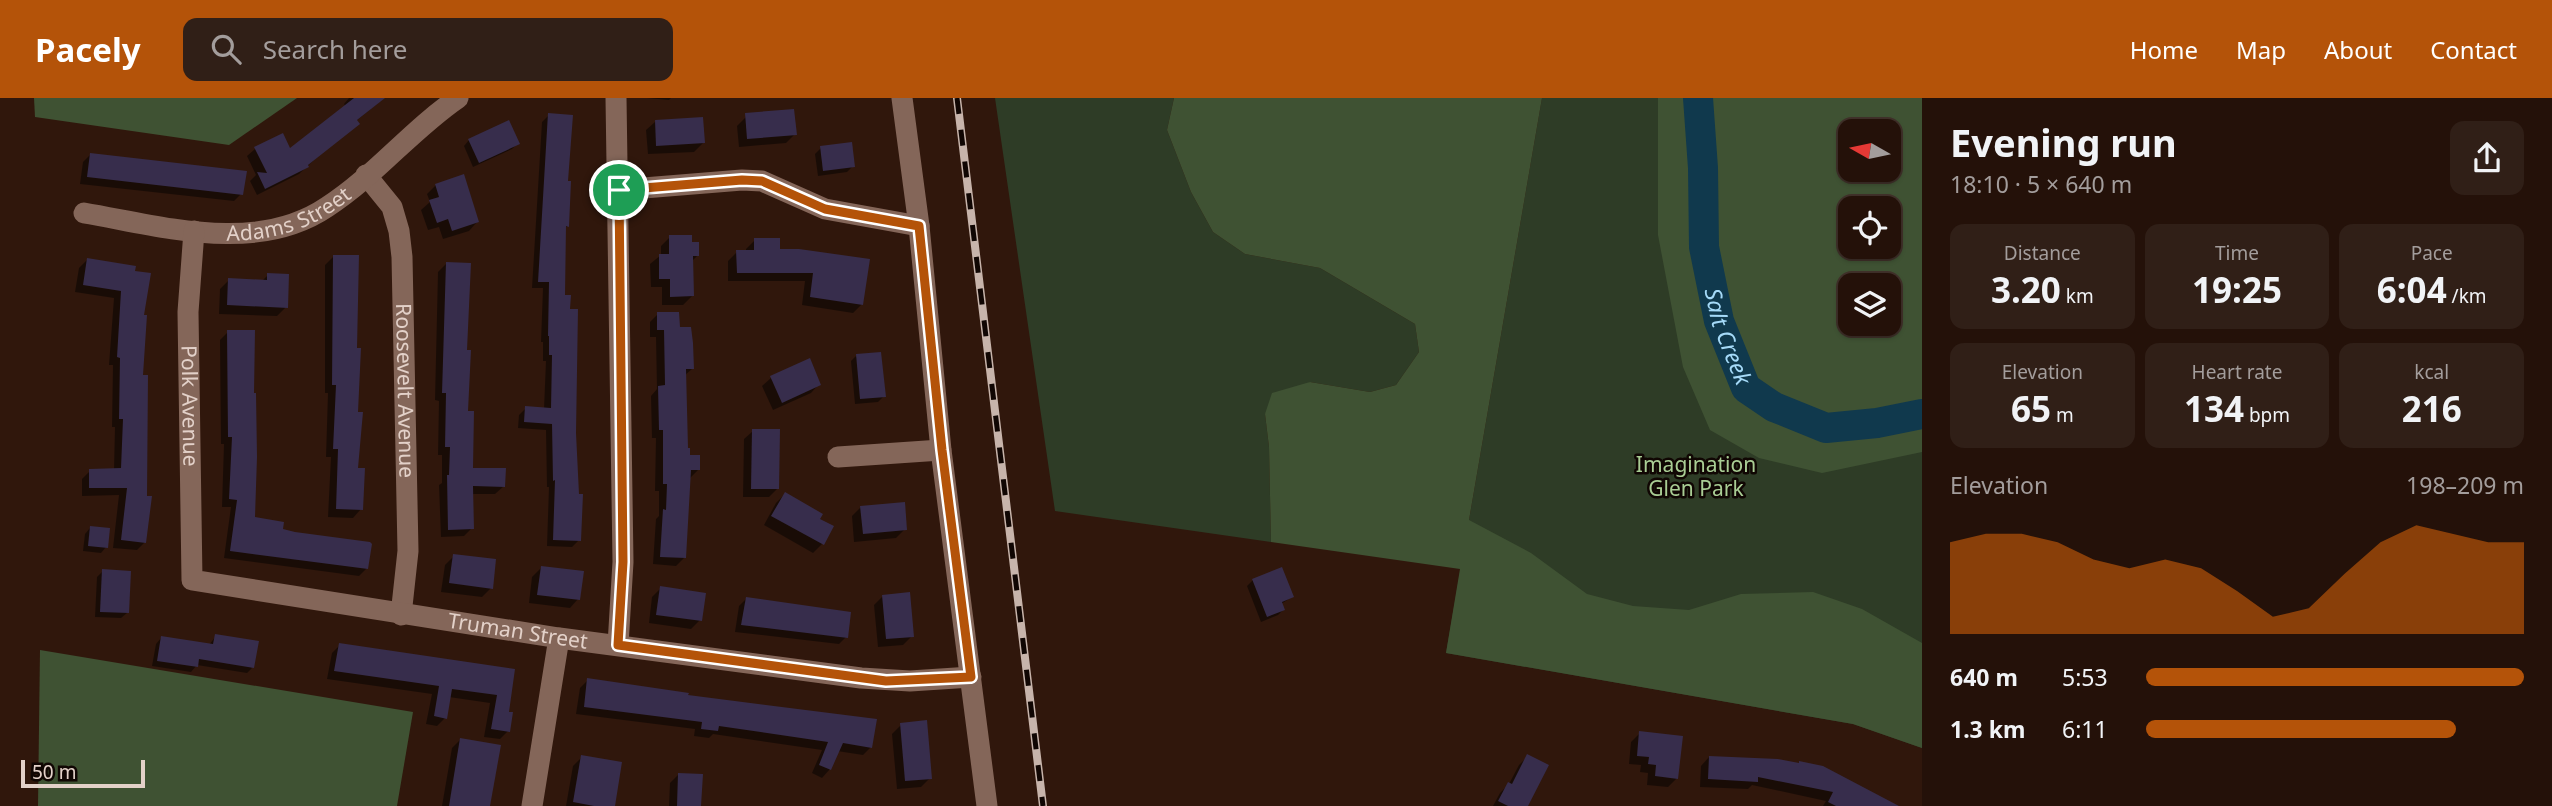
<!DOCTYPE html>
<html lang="en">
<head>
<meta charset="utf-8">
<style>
  body { margin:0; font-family:"Noto Sans",sans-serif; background:#301f17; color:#f1f3f6; height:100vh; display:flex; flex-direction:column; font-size:26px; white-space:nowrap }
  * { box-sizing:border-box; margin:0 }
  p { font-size:23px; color:#a39d9c }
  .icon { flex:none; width:38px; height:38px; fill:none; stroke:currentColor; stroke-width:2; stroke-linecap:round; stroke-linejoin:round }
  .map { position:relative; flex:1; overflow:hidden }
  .side { display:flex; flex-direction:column; background:#241109; width:630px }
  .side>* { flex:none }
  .needle { width:46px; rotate:279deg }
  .fabs { position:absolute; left:1838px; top:21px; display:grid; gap:14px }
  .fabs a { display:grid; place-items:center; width:63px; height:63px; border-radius:14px; background:#241109; box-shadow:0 2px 5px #0004,0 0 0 2px #41312a; font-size:35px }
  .scale { position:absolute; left:21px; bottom:18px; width:124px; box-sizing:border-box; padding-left:7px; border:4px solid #e3d1c9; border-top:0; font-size:19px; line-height:24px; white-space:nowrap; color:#e3d1c9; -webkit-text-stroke:5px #100603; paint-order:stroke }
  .pin { position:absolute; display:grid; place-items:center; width:60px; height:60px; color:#fff; margin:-30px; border:4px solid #fff; border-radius:50%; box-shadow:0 2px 7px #0007 }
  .round { display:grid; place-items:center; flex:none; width:74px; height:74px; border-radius:14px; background:#301f17 }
  .overview { display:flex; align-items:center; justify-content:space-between; height:119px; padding:0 28px }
  h1 { font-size:38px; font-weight:700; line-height:52px }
  .stats { display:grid; grid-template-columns:repeat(3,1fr); gap:10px; height:119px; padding:7px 28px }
  .stats div { display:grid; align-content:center; border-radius:14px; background:#301f17; text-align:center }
  .stats b { font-size:35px; font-weight:700 }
  .stats small { font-size:19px; font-weight:400 }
  .stats p { font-size:19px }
  .chart { height:196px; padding:14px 28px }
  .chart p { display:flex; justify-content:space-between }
  .chart svg { width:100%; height:126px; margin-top:7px; fill:#b45309; opacity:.7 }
  ul { padding:0 28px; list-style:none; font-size:23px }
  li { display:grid; grid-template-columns:112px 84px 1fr; align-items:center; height:52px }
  li i { height:18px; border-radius:9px; background:#b45309 }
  header { display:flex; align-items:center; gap:42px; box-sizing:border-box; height:98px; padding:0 35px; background:#b45309; color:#fff }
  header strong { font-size:33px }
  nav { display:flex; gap:38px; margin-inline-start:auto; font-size:24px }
  .search { width:490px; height:63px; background:#301f17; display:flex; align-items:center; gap:18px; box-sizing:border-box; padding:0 24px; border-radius:14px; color:#a39d9c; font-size:26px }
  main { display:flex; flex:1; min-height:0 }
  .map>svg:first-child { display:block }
  .green { fill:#2e3c26; fill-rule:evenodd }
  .forest { fill:#3f5233; fill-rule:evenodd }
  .shadow { fill:#0007 }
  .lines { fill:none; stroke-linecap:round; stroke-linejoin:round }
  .river { stroke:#10394d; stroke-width:30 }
  .building { fill:#372d4c }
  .minor { stroke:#846659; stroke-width:21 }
  .rail-casing { stroke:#c7b4ab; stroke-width:8 }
  .rail { stroke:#100603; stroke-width:5; stroke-dasharray:16; stroke-linecap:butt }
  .route-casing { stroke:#fff; stroke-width:14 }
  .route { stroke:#b45309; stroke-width:9 }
  .labels { text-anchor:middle; stroke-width:5; stroke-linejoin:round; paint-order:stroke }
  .street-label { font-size:21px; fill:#e3d1c9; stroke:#100603 }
  .park-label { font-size:21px; fill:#a9cd94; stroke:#100603 }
  .water-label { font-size:23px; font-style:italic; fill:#a5daf8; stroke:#100603 }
</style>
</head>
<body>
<header>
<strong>Pacely</strong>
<div class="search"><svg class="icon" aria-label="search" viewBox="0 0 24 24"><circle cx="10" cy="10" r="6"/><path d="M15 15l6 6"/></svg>Search here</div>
<nav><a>Home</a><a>Map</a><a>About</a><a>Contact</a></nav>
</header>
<main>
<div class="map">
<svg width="1922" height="708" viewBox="0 0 1922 708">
  <rect width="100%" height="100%" fill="#30170c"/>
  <g class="green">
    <path d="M995,0h179l-7,32 24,62 22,40 32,22 75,14 95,56 4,28 -23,33 -26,7 -60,-10 -45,32 4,33 2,95 -216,-31z"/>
    <path d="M1542,0h380v650l-69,-24 -407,-71zM1850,33h38v39h-38zM1850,110h38v39h-38zM1850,187h38v39h-38z"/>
  </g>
  <g class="forest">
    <path d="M34,0h263l-68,47 -194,-28z"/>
    <path d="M1174,0h368l-73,422 62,33 56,41 46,12 56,4 52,-16 72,-2 49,17 60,34v105l-69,-24 -407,-71 14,-84 -189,-27 -2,-95 -4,-33 7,-21 38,-11 60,10 26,-7 23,-33 -4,-28 -95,-56 -75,-14 -32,-22 -22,-40 -24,-62z"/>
    <path d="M1658,0h264v354l-100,21 -63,-15 -49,-28 -27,-63 -25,-132zM1888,33v39h-38v-39zM1888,110v39h-38v-39zM1888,187v39h-38v-39z"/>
    <path d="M40,552l373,62 -16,94h-359z"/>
  </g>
  <g class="shadow">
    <path d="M349,0h35l-28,23 -57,53 -42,21 -7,-14 6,-6 -9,-19 8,-7 27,-14 8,16 56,-44 -2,-3z"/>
    <path d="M647,0h24l-2,2z"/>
    <path d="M549,17l17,68 1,43 -3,3 -1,67 12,137 4,107 -7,7 -25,-1 2,-59h-2l-1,-57 -28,-2 1,-13 7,-7 18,1 2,-48h-3v-19h-2l2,-54h-11l10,-166z"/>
    <path d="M746,19l49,17 -9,9 -47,4 -2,-21z"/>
    <path d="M655,24l48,21 -9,9 -46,2 -2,-24z"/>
    <path d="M469,42l49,3 -6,6 -39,18 -9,-21z"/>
    <path d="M821,50l32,18 -6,6 -29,4 -3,-22z"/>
    <path d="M90,57l151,39 -7,7 -154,-17 3,-22z"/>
    <path d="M436,87l41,37 -8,9 -26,8 -4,-12 -11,3 -7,-20 9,-8 -3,-8z"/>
    <path d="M670,139l28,18 -7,7 1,34 -9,9h-21v-18h-11l-1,-23 11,-9v-9z"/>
    <path d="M755,142l23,11 84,53 -9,9 -51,-8 3,-24h-77v-20l9,-9h9v-3z"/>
    <path d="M334,158l27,253 -8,9 -25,-1 3,-60h-5l2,-64h-3v-128z"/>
    <path d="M87,162l47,7 8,50 3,225 -8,8 -24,-2 6,-53 -37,1v-17l8,-8 24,-1 1,-43h-3l1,-62h-4l5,-67 -39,-6 4,-24z"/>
    <path d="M446,166l19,88 1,60 5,57 33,17 -9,8h-23v34l-8,8 -23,1 -2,-52 3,-2v-28h-4l1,-54 -4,-1 3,-128z"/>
    <path d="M268,177l18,32 -9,9 -58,-2 1,-25 9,-9 32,2z"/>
    <path d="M658,216l20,14 14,41 -8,7 2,74 12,20 -9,9 -5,79 -8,8 -23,-2 3,-45 3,-3v-25h-4l1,-53h-4l-1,-42 6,-7 -1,-52h-6v-15z"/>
    <path d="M228,234l24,63 1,124 114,49 -8,8 -135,-18 7,-51h-9l2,-63h-3l-1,-104z"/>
    <path d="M856,258l28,40 -6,6 -23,2 -4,-43z"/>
    <path d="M809,262l10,24 -8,9 -38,17 -11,-24 9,-8z"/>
    <path d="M753,333l25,57 -9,9h-26l1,-58z"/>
    <path d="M785,396l46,33 -9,17 -9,9 -49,-28 12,-22z"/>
    <path d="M861,409l44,22 -9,9 -42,4 -2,-26z"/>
    <path d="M90,430l16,19 -5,6 -18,-2 2,-17z"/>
    <path d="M454,458l37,32 -9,9 -41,-5 4,-27z"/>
    <path d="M541,470l37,31 -8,9 -41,-5 3,-26z"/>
    <path d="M103,473l24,42 -6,5 -26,-1 2,-40z"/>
    <path d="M1253,482l39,17 -11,7 2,6 -5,5 -17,7 -14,-36z"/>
    <path d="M661,490l39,32 -9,9 -42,-6 3,-26z"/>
    <path d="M883,498l29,40 -9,9 -25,2 -4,-42z"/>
    <path d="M746,501l100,38 -7,7 -104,-12 4,-26z"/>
    <path d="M216,538l36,32 -5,5 -50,-8 -6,7 -39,-6 4,-22 5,-6 48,7z"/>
    <path d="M340,547l173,25 -6,43 1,18 -8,8 -16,-2 6,-34 -41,-6 -4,21 -8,8 -11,-2 6,-30 -105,-15 5,-26z"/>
    <path d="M588,582l98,17 185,50 -8,8 -26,-4 -7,18 -8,9 -10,-5 10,-23 -109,-16 -4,4 -15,-2 1,-7 -119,-15 4,-26z"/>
    <path d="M901,627l29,53 -9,9 -24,2 -5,-55z"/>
    <path d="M1640,635l37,45 -9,9 -21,-2 1,-12 -8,-1 1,-7 -12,-1 2,-22z"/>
    <path d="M460,642l28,66h-46l10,-58z"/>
    <path d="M1528,658l-2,50h-33l7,-13 9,-9 10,-19z"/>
    <path d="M582,659l31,49h-47l7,-40z"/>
    <path d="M1709,659l187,49h-73l3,-5 -74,-16 -4,4 -48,-2 1,-21z"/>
    <path d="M679,676l20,32h-30l1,-23z"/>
  </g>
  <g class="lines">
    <path class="river" id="s1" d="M1698,0l5,70 1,79 15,74 27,67 28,19 52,21 51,-5 45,-9"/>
  </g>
  <g class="building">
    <path d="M354,0h31l-28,22 3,4 -52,41 1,2 -44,22 -8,-17 10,1 -13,-26 29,-14 7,15z"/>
    <path d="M794,11l3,26 -50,4 -2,-26z"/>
    <path d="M548,15l25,2 -5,66h3l-2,46 -3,-1 -1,69h6l-1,14h8l-2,124 3,61h4l-2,47 -28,-1 2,-60 -2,1 -1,-57 -28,-2 1,-16 26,2 1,-53h-3v-19h-1l1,-54h-11z"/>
    <path d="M703,19l2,26 -49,3 -1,-26z"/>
    <path d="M509,22l11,24 -41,19 -11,-24z"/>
    <path d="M852,44l3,25 -32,4 -3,-25z"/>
    <path d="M90,55l157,18 -4,24 -156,-18z"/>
    <path d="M464,76l15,48 -27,9 -4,-12 -11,4 -8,-23 10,-3 -4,-13z"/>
    <path d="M669,137h23v7h7v14h-6l1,40 -24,1v-18h-11v-25h10z"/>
    <path d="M754,140h26v11h19l71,10 -7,46 -53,-8 3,-24h-76l-1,-23h18z"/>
    <path d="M333,157h26l-2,93h4l-3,64h5l-5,56h7l-2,42 -27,-1 2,-60h-5l3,-64h-4z"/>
    <path d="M87,160l49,8 -1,5 16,2 -7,42h3l-4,60h5l-1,121h5l-6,47 -25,-3 6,-52h-38v-19l32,-1 2,-49h-4l1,-61 -3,-1 4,-66 -38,-6z"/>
    <path d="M446,164l25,1 -4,87h4l-3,61h6l-1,57h33l-1,19 -32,-1 1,43 -26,1 -1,-55h2l1,-28h-5l1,-54h-4z"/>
    <path d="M267,175l22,1 -1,34 -61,-3 1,-27 39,2z"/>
    <path d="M657,214h22l1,15h11l2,16 1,26h-8l2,79h2v7h10v15h-9l-5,88 -26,-1 3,-48 3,1 1,-26h-4v-54h-4l-1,-44 7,-1 -1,-55h-7z"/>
    <path d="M227,232h28l-1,63h2l1,64 -2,60 29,5 -1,7 12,3 75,10 2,2 -4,25 -138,-18 7,-51 -8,-1 3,-62h-4z"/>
    <path d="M881,254l5,45 -26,2 -4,-45z"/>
    <path d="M810,260l11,27 -39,18 -12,-27z"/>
    <path d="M752,331h28l-1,60h-28z"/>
    <path d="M785,394l38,22 -3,5 14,7 -10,19 -53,-29z"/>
    <path d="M905,404l2,28 -44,4 -3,-28z"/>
    <path d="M90,428l20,2 -2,20 -20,-2z"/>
    <path d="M453,456l43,5 -3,30 -44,-6z"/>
    <path d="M541,468l43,5 -4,29 -43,-5z"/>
    <path d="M1282,469l12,30 -12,5 3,8 -18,7 -15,-38z"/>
    <path d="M102,471l29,2 -2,42 -29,-1z"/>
    <path d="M660,488l46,7 -4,28 -46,-6z"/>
    <path d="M910,494l4,45 -28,2 -4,-44z"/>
    <path d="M746,499l105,15 -3,26 -107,-13z"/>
    <path d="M215,536l44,7 -5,27 -55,-9 -1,8 -41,-6 4,-25 52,8z"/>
    <path d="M339,545l176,26 -6,43h4l-3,20 -19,-3 6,-34 -45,-6 -5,30 -13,-3 5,-30 -105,-15z"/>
    <path d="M587,580l102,15 -1,2 189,24 -5,29 -29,-5 -12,27 -12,-5 9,-23 -109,-16 -1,5 -17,-2 1,-7 -118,-15z"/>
    <path d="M927,622l5,59 -27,2 -5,-58z"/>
    <path d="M1639,633l44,5 -5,43 -23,-3 1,-11 -8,-1 1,-7 -12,-1z"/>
    <path d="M460,640l41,7 -11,61h-41z"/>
    <path d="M1527,656l22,11 -21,41h-20l-10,-5 10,-19 4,2z"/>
    <path d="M581,657l41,7 -7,44h-21l-21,-4z"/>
    <path d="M1709,658l69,3 21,4v-2l24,5 76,40h-63l-8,-4 5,-10 -75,-15v5l-50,-3z"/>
    <path d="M678,675l25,1 -2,32h-24z"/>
  </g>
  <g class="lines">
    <g class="minor">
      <path d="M616,0l7,464 -5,83"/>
      <path d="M902,0l17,128 22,224 46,356"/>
      <path id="s2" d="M366,77l26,32 7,24 3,26 6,294 -7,64"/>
      <path d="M619,92l123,-10 20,1 63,28 94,17"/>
      <path id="s3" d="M84,115c77,13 172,42 243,-6 48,-31 84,-77 131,-109"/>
      <path id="s4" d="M194,133l-6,81 4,268 367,58 302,40 49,3 61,-4"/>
      <path d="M838,359l103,-7"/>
      <path d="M532,708l27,-168"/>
    </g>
    <defs>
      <path id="rail" d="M957,0l86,708"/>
    </defs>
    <use href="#rail" class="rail-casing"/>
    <use href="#rail" class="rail"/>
  </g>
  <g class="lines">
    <defs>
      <path id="route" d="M742,82l20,1 63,28 94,17 23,224 29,227 -85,4 -268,-36 5,-83 -4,-372z"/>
    </defs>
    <use href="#route" class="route-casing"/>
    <use href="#route" class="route"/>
  </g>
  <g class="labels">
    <g class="street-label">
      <text dy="7" stroke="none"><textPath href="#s3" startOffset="210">Adams Street</textPath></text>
      <text dy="7" stroke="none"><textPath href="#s2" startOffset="226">Roosevelt Avenue</textPath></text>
      <text dy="7" stroke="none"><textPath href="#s4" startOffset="175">Polk Avenue</textPath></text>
      <text dy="7" stroke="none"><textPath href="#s4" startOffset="679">Truman Street</textPath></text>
    </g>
    <g class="park-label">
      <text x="1696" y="374">Imagination<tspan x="1696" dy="24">Glen Park</tspan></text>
    </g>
    <g class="water-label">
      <text dy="8" stroke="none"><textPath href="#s1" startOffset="242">Salt Creek</textPath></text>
    </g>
  </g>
</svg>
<div class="fabs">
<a><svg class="needle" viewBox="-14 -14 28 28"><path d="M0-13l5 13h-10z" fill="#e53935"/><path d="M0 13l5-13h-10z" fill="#a39d9c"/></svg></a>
<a><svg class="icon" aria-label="locate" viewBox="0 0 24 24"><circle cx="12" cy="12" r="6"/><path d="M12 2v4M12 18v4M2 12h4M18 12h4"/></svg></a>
<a><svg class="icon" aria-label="layers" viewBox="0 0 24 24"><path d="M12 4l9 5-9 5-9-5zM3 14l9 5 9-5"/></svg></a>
</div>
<div class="scale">50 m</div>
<div class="pin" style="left:619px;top:92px;background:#1e9e55"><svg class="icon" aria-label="arrive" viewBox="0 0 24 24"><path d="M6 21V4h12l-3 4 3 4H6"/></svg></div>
</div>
<section class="side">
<div class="overview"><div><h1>Evening run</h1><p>18:10 · 5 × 640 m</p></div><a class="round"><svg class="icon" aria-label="share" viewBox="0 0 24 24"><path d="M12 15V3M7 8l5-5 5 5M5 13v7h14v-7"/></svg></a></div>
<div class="stats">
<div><p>Distance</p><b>3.20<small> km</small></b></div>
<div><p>Time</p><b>19:25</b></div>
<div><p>Pace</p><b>6:04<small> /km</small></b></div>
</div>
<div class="stats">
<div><p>Elevation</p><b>65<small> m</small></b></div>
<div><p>Heart rate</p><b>134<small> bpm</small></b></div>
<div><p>kcal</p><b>216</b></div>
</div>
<div class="chart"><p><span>Elevation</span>198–209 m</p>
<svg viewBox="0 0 160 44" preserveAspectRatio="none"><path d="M0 44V12L10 9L20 9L30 12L40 18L50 21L60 18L70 21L80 29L90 38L100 35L110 23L120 12L130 6L140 9L150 12L160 12V44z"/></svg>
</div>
<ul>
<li><b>640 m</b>5:53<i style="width:100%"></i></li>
<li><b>1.3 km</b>6:11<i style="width:82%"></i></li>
</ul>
</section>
</main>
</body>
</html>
